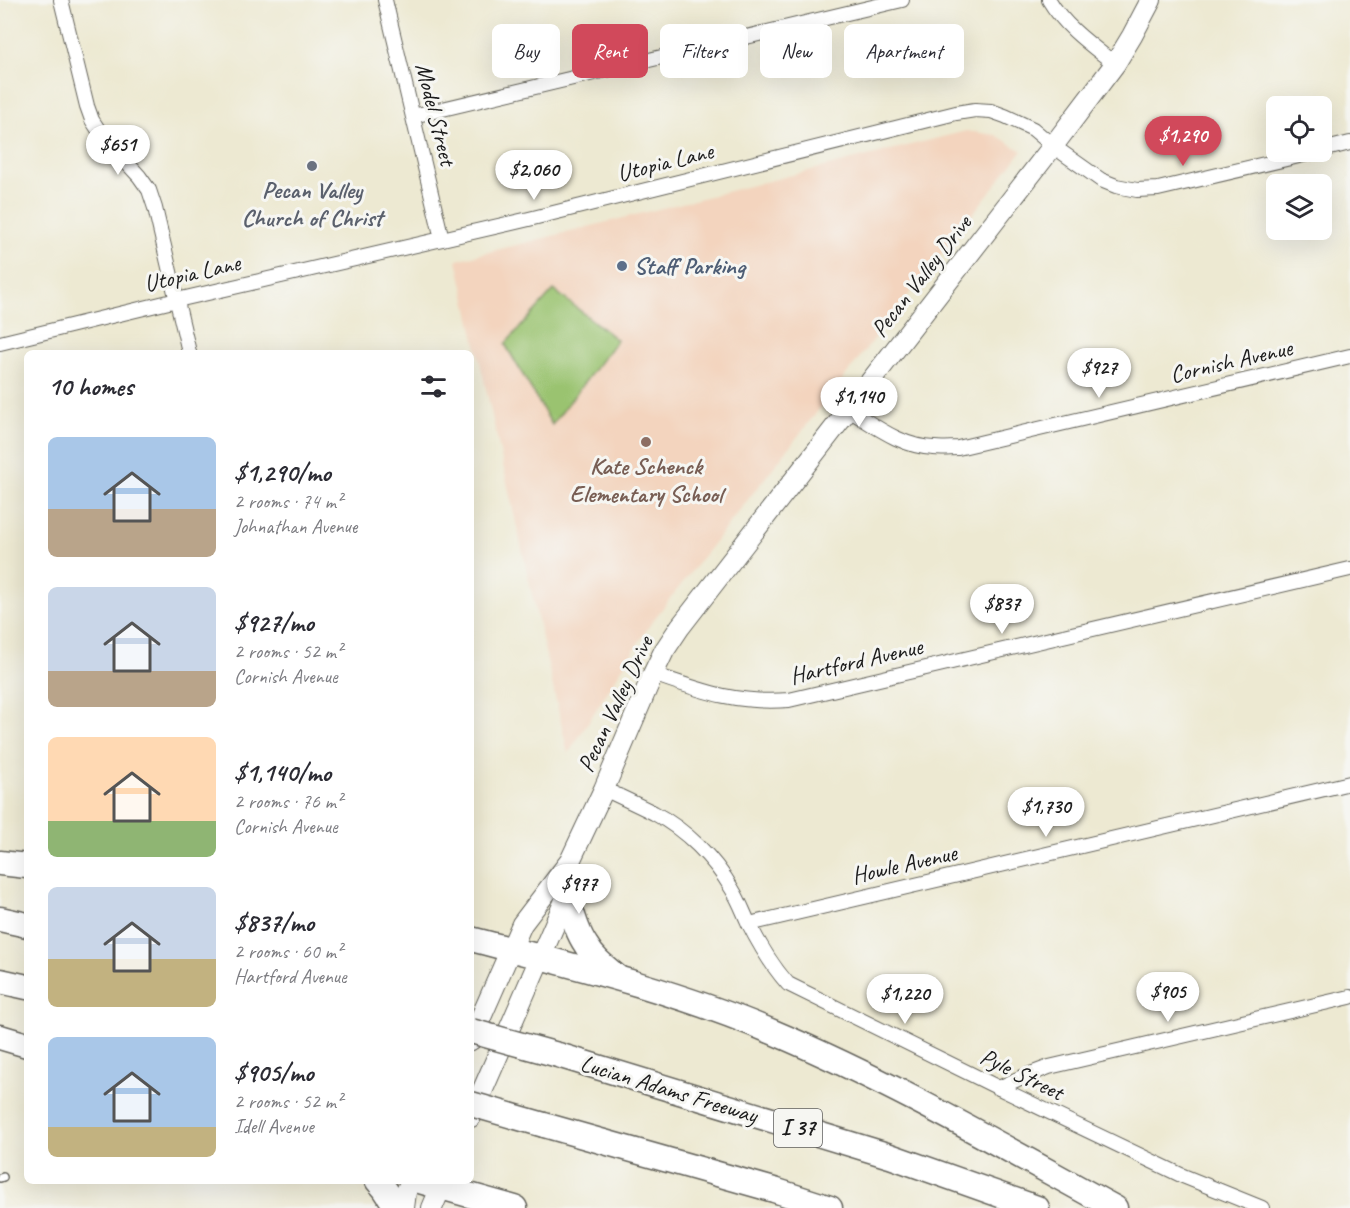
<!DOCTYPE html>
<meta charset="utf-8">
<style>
:root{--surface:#fff;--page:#f2f2f3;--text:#2b2b33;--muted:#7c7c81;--accent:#d1495b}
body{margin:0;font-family:Caveat,sans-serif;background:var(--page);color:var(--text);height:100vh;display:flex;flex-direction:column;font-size:22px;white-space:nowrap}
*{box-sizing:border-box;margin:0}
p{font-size:20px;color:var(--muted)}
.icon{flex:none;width:33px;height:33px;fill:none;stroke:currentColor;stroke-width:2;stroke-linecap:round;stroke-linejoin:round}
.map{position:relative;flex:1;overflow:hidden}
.drawer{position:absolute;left:24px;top:350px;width:450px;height:834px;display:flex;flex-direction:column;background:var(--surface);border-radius:9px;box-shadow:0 6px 24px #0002}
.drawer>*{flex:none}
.guide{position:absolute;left:492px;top:24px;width:570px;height:54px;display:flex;gap:12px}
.controls{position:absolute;left:1266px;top:96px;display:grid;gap:12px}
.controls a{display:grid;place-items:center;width:66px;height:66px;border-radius:9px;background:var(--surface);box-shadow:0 6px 24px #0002;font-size:30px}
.price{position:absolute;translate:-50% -51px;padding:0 14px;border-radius:21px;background:#fff;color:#222;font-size:20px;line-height:39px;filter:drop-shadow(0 2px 3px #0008)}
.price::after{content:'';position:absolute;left:50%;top:36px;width:18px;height:14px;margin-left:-9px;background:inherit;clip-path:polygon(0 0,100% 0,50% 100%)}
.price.current{background:var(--accent);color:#fff}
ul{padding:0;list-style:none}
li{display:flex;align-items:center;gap:18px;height:150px;padding:0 24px}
li span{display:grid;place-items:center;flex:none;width:168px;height:120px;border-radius:9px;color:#555}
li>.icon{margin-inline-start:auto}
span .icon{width:72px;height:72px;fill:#fffc;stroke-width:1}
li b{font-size:26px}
h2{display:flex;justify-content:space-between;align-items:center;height:72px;padding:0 24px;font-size:26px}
.tag{padding:0 21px;border-radius:9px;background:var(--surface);box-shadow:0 6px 24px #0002;font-size:21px;line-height:54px}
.tag.current{background:var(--accent);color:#fff}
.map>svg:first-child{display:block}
.built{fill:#f3d4be}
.green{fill:#9ac36f;stroke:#5b7046;stroke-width:1.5}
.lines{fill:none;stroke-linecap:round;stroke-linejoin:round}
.service-casing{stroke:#65645c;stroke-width:10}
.minor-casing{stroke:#65645c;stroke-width:16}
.secondary-casing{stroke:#65645c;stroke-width:22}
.motorway-casing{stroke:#65645c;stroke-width:27}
.service{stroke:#fff;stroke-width:7}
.minor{stroke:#fff;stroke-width:14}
.secondary{stroke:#fff;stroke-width:20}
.motorway{stroke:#fff;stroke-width:24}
.motorway-bridge-casing{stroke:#65645c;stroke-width:27;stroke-linecap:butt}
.motorway-bridge{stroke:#fff;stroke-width:24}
.worship-dot{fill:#6b7280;stroke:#f6f6f2;stroke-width:2}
.service-dot{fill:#5c6f8a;stroke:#f6f6f2;stroke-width:2}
.education-dot{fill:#8d6e63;stroke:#f6f6f2;stroke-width:2}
.labels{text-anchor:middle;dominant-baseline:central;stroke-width:6;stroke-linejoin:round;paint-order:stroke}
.shield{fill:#f6f6f2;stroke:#5d5d5c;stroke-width:1.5}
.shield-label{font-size:22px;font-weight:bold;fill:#1c1c1c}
.street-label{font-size:24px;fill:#1c1c1c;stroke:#f6f6f2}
.worship-label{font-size:24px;font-weight:bold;fill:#5b616d;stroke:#f6f6f2}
.service-label{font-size:24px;font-weight:bold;fill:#4e5e75;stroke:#f6f6f2;text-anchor:start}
.education-label{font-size:24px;font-weight:bold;fill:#785e54;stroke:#f6f6f2}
</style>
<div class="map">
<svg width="1350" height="1208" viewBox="0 0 1350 1208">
<rect width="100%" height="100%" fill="#f6f6f2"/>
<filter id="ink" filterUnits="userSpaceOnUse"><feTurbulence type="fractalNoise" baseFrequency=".0167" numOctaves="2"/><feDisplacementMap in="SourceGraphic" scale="12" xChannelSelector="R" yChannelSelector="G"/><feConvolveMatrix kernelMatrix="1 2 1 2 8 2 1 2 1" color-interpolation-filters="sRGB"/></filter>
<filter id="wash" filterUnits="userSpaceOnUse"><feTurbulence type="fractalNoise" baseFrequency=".008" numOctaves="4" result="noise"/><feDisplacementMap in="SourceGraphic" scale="24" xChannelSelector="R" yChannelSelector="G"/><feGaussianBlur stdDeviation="1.35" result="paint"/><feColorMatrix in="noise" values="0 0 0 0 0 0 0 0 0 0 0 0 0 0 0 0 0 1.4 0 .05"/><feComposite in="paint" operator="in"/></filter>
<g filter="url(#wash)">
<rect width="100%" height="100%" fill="#ede9d2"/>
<path class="built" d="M966,131L996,135L1022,151L651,623L568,754L457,260Z"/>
<path class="green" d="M554,290L617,340L552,425L505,344Z"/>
</g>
<g filter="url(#ink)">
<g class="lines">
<g class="service-casing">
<path id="service" d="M0,1178L3,1177"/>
</g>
<g class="minor-casing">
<g id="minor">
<path d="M61,0L87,106L92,120L103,137L139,176L149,190L155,208L189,352"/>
<path d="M385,0L442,239"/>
<path d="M1049,0C1065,27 1091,45 1115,64"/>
<path d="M413,116L902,0"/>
<path d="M1322,150L1350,143"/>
<path d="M0,343L177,300L529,219L956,113L975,110L991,111L1005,116L1033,129L1053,146L1101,180L1116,186L1137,190L1158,189L1316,152"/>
<path d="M849,410C875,426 902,447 934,448C942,449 950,448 958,448L1350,356"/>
<path d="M653,674C702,691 735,704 789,700L1350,569"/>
<path d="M604,789C621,797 638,805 654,813C686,830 714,858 732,889C739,900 743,911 748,922C759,944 772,966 788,984L999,1088L1183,1176L1262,1208"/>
<path d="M749,924L1350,783"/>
<path d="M999,1088L1020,1078L1049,1067L1350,997"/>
</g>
</g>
<g class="secondary-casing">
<g id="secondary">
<path d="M471,1040L522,924L570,861L604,789L653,674L664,651L680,627L1053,146L1115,64L1132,36L1151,0"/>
<path d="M471,1117L567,896L568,887"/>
<path d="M404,1208L406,1192L411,1180"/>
<path d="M432,1208L444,1180"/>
</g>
</g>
<g class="motorway-casing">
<g id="motorway">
<path d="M0,863L27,866"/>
<path d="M567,896C572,912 576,931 586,945C593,958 605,967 616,976"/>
<path d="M0,919L27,925"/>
<path d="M471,939C574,966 677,991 775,1033C893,1083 1003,1147 1115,1208"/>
<path d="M0,981L27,987"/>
<path d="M0,1037L27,1045"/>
<path d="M558,1055L890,1156L1037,1208"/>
<path d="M544,1125L774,1190L830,1208"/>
<path d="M377,1180L384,1188L397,1208"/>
<path d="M416,1180L515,1208"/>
</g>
</g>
<use href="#service" class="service"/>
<use href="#minor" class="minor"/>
<use href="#secondary" class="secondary"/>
<use href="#motorway" class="motorway"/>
<g class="motorway-bridge-casing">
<g id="motorway-bridge">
<path d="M471,1031L558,1055"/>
<path d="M471,1104L544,1125"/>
</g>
</g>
<use href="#motorway-bridge" class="motorway-bridge"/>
</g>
</g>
<circle class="worship-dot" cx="312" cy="166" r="6"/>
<circle class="service-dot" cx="622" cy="266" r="6"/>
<circle class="education-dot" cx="646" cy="442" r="6"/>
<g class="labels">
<rect class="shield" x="774" y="1109" width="48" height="38" rx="4.5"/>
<g class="shield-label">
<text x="798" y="1128">I 37</text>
</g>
<g class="street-label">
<text transform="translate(436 114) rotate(76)">Model Street</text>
<text transform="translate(665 162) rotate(-14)">Utopia Lane</text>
<text transform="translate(192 273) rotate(-13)">Utopia Lane</text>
<text transform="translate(921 276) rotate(-52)">Pecan Valley Drive</text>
<text transform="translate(1231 361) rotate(-13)">Cornish Avenue</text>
<text transform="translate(856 661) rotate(-13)">Hartford Avenue</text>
<text transform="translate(615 704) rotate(-65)">Pecan Valley Drive</text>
<text transform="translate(904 864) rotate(-13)">Howle Avenue</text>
<text transform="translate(1022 1074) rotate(26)">Pyle Street</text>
<text transform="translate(669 1089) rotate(17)">Lucian Adams Freeway</text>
</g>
<g class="worship-label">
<text x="312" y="190">Pecan Valley<tspan x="312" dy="28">Church of Christ</tspan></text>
</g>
<g class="service-label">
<text x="634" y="266">Staff Parking</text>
</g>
<g class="education-label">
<text x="646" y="466">Kate Schenck<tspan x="646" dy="28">Elementary School</tspan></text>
</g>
</g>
</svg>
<div class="controls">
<a><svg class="icon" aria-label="locate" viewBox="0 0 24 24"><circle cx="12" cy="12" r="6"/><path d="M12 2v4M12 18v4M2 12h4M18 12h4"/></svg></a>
<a><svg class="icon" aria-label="layers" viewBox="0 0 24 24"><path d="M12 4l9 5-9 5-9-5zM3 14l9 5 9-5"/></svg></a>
</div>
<b class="price current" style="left:1183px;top:167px">$1,290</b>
<b class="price" style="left:118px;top:176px">$651</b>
<b class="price" style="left:534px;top:201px">$2,060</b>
<b class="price" style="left:1099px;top:399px">$927</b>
<b class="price" style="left:859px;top:428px">$1,140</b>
<b class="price" style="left:1002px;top:635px">$837</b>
<b class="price" style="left:1046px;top:838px">$1,730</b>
<b class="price" style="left:579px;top:915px">$977</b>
<b class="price" style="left:1168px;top:1023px">$905</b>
<b class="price" style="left:905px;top:1025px">$1,220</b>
<div class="guide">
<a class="tag">Buy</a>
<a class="tag current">Rent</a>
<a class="tag">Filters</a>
<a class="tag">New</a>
<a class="tag">Apartment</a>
</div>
<section class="drawer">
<h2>10 homes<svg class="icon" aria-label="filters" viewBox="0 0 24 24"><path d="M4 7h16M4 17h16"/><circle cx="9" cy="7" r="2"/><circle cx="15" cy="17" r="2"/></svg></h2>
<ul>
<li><span style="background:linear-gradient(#a9c7e8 60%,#b9a48a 0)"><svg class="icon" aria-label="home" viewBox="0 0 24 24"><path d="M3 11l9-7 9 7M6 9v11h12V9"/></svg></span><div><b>$1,290/mo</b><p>2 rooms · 74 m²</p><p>Johnathan Avenue</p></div></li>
<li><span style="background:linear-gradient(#c9d6e8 70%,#b9a48a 0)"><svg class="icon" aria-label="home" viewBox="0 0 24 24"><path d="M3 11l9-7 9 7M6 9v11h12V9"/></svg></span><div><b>$927/mo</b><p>2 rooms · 52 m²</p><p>Cornish Avenue</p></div></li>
<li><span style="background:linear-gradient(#ffd9b3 70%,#8fb573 0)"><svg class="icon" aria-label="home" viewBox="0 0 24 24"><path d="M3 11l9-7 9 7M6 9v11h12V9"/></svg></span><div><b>$1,140/mo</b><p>2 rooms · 76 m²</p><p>Cornish Avenue</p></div></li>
<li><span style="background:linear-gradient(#c9d6e8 60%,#c2b280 0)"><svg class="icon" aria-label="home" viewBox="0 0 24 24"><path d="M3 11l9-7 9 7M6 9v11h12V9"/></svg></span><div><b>$837/mo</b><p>2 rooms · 60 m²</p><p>Hartford Avenue</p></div></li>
<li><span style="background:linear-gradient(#a9c7e8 75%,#c2b280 0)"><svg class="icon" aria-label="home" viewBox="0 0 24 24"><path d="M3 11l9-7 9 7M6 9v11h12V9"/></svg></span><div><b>$905/mo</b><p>2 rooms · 52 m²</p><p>Idell Avenue</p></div></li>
</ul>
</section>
</div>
